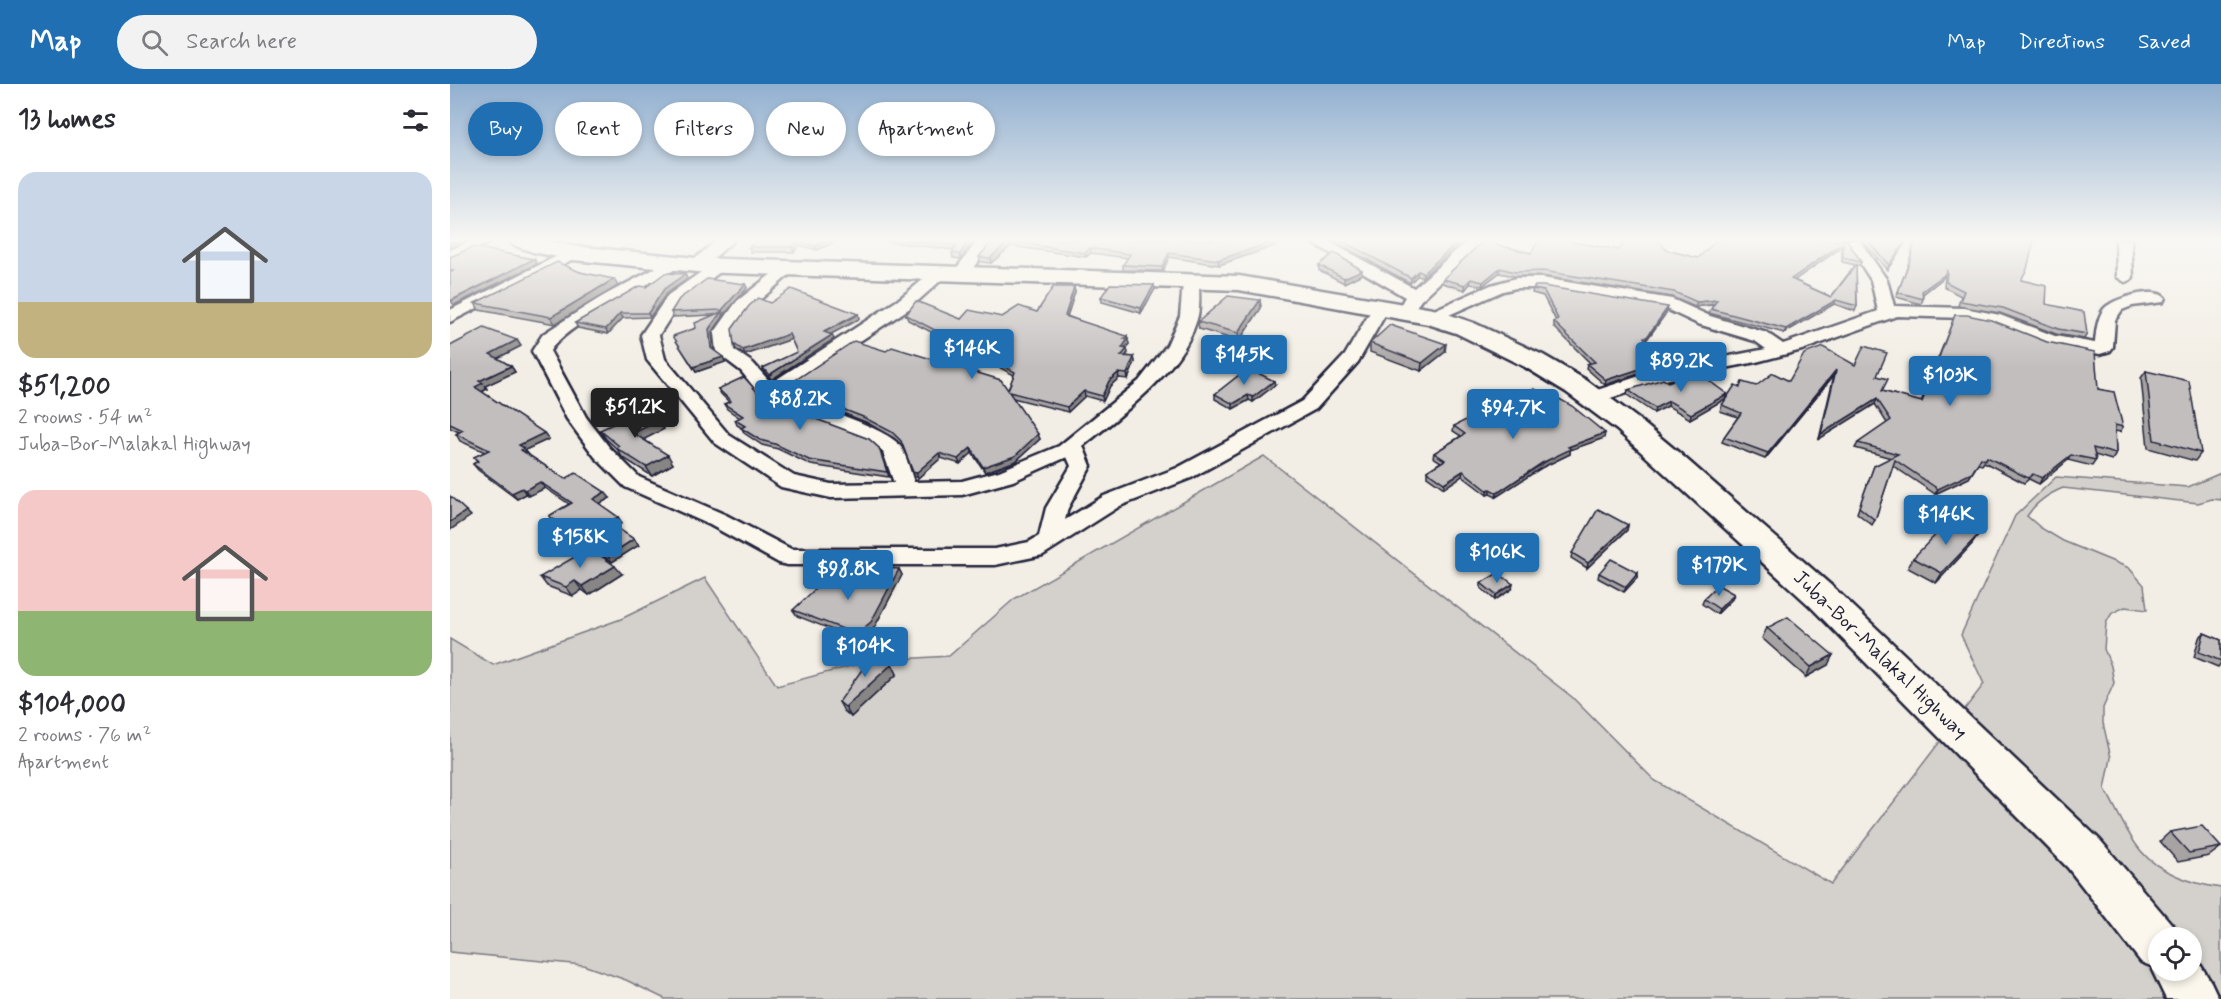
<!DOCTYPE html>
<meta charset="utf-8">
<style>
:root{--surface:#fff;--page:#f2f2f3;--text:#2b2b33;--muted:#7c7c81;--accent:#1f6fb2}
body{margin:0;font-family:Mynerve,sans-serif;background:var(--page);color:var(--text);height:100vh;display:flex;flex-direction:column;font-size:22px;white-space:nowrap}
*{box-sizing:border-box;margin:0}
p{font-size:20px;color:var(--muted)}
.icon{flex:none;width:33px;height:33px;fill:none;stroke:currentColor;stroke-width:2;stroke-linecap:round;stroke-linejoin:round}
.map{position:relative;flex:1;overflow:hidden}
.sheet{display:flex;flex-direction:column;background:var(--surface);width:450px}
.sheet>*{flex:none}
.top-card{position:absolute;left:18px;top:18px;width:570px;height:54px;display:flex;gap:12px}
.tools{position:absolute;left:1698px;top:843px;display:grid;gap:12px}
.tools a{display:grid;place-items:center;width:54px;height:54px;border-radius:50%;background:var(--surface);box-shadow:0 3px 9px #0003;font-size:30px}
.price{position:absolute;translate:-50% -51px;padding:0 14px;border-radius:6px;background:var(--accent);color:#fff;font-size:20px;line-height:39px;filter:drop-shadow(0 2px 3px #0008)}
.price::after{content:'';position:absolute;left:50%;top:36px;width:18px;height:14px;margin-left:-9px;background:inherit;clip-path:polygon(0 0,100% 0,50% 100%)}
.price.active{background:#222;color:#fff}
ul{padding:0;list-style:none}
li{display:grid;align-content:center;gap:12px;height:318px;padding:0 18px}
li span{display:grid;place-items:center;height:186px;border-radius:18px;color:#555}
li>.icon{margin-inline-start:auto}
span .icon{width:108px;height:108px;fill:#fffc;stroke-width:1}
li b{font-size:26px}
h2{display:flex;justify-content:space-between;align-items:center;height:72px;padding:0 18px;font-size:26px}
.chip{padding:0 21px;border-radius:27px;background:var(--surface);box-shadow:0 3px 9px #0003;font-size:21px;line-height:54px}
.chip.active{background:var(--accent);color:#fff}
header{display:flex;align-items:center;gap:36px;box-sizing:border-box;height:84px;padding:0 30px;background:var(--accent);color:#fff}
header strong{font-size:28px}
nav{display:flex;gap:33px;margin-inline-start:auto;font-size:21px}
.search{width:420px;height:54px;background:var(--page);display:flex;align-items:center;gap:15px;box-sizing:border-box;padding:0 21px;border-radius:33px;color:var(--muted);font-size:22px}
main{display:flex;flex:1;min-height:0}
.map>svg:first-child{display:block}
.green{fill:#d4d1cc;stroke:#7b7a84;stroke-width:1.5;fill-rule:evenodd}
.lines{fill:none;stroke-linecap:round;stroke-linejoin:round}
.street-casing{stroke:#22223b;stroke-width:5}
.primary-casing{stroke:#22223b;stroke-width:5}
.street{fill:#fbf7ec;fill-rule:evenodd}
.primary{fill:#fbf7ec;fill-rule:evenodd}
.wall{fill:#a7a3a3;stroke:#22223b;stroke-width:1.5;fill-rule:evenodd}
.shaded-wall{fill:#888585;stroke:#22223b;stroke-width:1.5}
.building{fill:#c2bebe;stroke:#22223b;stroke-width:1.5}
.labels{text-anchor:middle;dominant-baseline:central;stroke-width:4.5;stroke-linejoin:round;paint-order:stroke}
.street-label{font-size:20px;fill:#22223b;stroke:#fbf7ec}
</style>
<header>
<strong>Map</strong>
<div class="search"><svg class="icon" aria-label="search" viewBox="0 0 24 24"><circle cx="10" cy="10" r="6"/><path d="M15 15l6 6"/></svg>Search here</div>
<nav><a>Map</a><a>Directions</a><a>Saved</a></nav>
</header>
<main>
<section class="sheet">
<h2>13 homes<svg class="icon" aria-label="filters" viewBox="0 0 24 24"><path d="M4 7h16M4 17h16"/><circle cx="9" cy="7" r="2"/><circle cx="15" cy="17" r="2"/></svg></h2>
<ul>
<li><span style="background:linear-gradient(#c9d6e8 70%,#c2b280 0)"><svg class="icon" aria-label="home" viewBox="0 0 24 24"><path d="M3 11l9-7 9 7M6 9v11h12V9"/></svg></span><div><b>$51,200</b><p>2 rooms · 54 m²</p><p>Juba-Bor-Malakal Highway</p></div></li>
<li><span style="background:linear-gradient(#f6c9c9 65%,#8fb573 0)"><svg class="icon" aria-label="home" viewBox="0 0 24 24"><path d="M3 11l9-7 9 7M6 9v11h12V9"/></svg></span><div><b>$104,000</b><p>2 rooms · 76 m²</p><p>Apartment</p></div></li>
</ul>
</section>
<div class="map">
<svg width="1771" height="915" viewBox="0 0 1771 915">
<rect width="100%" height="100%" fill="#f2eee5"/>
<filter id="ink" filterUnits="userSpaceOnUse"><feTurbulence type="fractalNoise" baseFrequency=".0167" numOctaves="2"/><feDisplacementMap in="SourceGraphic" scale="12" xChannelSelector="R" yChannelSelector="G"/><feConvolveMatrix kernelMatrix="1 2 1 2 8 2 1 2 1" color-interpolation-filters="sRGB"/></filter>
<g filter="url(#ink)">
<path class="green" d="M814,372L1122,613L1204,696L1381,800L1534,600L1511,551L1565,432L1606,393L1738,403L1771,389V416L1762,415L1748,419L1613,404C1598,410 1586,418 1577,432L1591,444L1613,457L1679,484L1694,501L1697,526L1675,523L1662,529L1656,539L1654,565L1661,582L1664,599L1653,624V639L1661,674L1655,705C1666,724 1677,751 1691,767C1709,789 1744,800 1771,804V915H215L176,896L133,881L0,868V555L43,581L171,535L255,494L327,602L419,577L499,572L564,515ZM1708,854H1742V886H1708Z"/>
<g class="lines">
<g class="street-casing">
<g id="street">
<path d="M23,156H42L39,159L0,177V166Z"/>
<path d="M267,156H284L253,184H241L239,181L241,178Z"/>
<path d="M526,156H540L542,159L516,193H504L502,190L526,159Z"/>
<path d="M858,156H876L964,204L1018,156H1035L971,216L963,227L957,228L949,223L955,213Z"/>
<path d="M1395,156H1409L1437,196L1444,222L1515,224L1550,231L1605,252L1645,259C1646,248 1647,236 1653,226C1662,214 1706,202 1715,214L1713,218L1682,222L1672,226L1665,236L1663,263L1660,267L1650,270L1595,261L1539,239L1515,234L1447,232L1352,266L1306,278L1219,295L1142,320L1135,318L1132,314L1135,310L1208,286L1316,265L1305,257L1248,240L1212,223L1092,204H1066L1053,207L983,238L977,237L974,233L977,229L1041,201L1066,194H1092L1222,215L1260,232L1317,249L1333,260L1428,227L1421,196Z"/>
<path d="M1666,156H1681L1683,193L1681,196L1675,198L1667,193Z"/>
<path d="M123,164L131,169L129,172L0,238V226Z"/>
<path d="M225,174L231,176L233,179L231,182C201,199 115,241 100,267L136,333L159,363L189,393L276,431L341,465H545L579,458L589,452L596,424L621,382L617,373L563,397L512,411L381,414L331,403L265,359L197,276L191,251L218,211L264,179H276L278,182L230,218L209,251L215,275L279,351L344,392L381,400L444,399L433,368L422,358L340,327L312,313L291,287L266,268L264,249L287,217L333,181L339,179L347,184L299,225L282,249L284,266L303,279L321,299L448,216L485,186H497L499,189L460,224L333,308C358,321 438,343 451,363C457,373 460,387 464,398L512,397L549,387L609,362L689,297L717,261L730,232L733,199L741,194L747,196L749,199C749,209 750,221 748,231C736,284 672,330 633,362L641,382L618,424L615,436L654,412L727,384L852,317L895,271L925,220H937L939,224L908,278L866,325L741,394L670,422L593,471L545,481H337L329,479L260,441L175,403L145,373L117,335L82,267L93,250L149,214Z"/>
</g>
</g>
<g class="primary-casing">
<path id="primary" d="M60,156H91L123,162L247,174L789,192L983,225L1024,239L1093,271L1136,296L1187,334L1228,368L1384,504L1650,756L1725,844L1728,854H1708V886H1742L1743,869L1761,898L1769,915H1716L1702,886L1703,883L1691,878L1618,784L1360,522L1167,346L1116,308L1075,283L1006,249L978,240L789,206L247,188L123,176L83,168L63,161Z"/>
</g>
<use href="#street" class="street"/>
<use href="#primary" class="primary"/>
</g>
<g class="wall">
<path d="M307,156H390L367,166L349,161L344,168H301L299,163Z"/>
<path d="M424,156H524L511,175L503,174L502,169L504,166Z"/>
<path d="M541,156H842L769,181L719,173L713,187L673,186V181L678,174L641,169L636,173L561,162L541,179L531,178L529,173L542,157Z"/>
<path d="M882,156H1015L972,193L967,192L960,199Z"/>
<path d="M1397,156L1411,178L1409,182L1406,181L1407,222L1405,227L1384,220L1334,249L1259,229L1263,221L1245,223L1222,213L1092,192H1064L1049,189L1032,202L1020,200L1015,206L992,199L993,195L1048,161L1081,169L1123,158L1169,166H1216L1248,174ZM1392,163V178L1405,181L1381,213L1344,196Z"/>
<path d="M1412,156H1457L1437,186Z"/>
<path d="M1465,156H1511L1571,196L1596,220L1637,250L1634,255L1606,250L1550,229L1508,222L1511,212L1494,203L1495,190L1492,195L1473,210V215L1471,220L1446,213L1458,181Z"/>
<path d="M869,181L912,190L894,199L869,186Z"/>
<path d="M130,188L168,202L105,240L29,226L25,219Z"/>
<path d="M235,190L237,195L216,210L200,233L173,234L158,250L128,244L125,239L196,203Z"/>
<path d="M295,200L297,204L274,231H272L273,233L262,249L263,265L275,278L246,288L226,257L263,231L223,233L221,228Z"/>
<path d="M705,205L691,229L652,218L651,213Z"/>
<path d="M1083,205L1217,228L1195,258L1201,286L1155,301L1136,284L1137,280L1140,279L1104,243V238L1106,237L1093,212L1082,209Z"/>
<path d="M625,208L617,232L677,255L679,260L676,264L678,269L676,272L684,273L685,278L678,295L669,294L660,302L653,317L635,312L618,328L563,314L590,355L566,377L535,388L522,369L510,380L491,374L468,394L465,393L453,362L444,354L416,338L338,308L335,303L558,306L564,291L458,236L456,231L511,235L552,233L587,228Z"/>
<path d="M810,216L811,224L789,257L749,245L748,238Z"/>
<path d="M320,219L408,230L409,235L380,250L384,255L321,296L315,289L313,284L347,268L341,255L295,271L286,265L284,260Z"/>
<path d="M1505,231L1648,305L1673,343L1670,348L1665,347L1666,370L1662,376L1645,371L1646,376L1642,382L1618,376L1589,400L1579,395L1574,399L1534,378L1532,381L1528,380L1519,394L1485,410L1443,382L1425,436L1422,441L1407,429L1424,382L1441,374L1405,364L1408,359L1437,339L1425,320L1369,355L1384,291L1315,375L1272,358L1274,353L1288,333L1270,327L1272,321L1290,303L1306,302L1339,297L1405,281L1427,292L1432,307L1471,318Z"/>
<path d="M920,259L995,268L971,287L920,268Z"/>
<path d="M0,262H71L47,274L61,282L65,288L35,302L37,305L32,308L94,349L99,355L75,366L79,371L115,395L160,414L149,420L168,433L172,439L166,443L189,461L162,478L103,439L99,432L119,420L95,404L79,412L76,410L67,415L28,386L23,380L27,377L24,373L35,368L10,357L6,350L9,348L0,344Z"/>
<path d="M1696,287L1751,369L1745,377L1698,364L1691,294Z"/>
<path d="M1218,298L1277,310L1275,315L1240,335L1218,322L1204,329L1177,311L1178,306Z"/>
<path d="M825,301L803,318L799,316L783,325L765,315V310Z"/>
<path d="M268,305L309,310L337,324L429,364L439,393L361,381L328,365L312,361L294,349L292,344L287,341L285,336L290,334L277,325L274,320L279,318L271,310Z"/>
<path d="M208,337L214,345L194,355L223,380L202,392L172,373L167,365L156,355L150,346Z"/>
<path d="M1004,342L1154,354L1120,366V370L1091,384L1046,413L1040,410L1037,411L1012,392L994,404L977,392V387L991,378L983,373L984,369L1011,352L1003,347Z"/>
<path d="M1178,441L1177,446L1137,484L1121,474L1122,469Z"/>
<path d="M1529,450L1522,460L1486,499L1458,484L1463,474Z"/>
<path d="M449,485L452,491L424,544L410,557L347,532L343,526L403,498H423Z"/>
<path d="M1149,489H1188L1187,494L1174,508L1148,494Z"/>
<path d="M172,490L139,511L132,506L123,512L97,502L90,493Z"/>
<path d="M1031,499L1062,505L1045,516L1031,504Z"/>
<path d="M1284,510L1282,515L1267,530L1252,520L1254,515Z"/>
<path d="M1317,544L1378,581L1356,593L1312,554Z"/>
<path d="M1754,549L1771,556V579L1768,583L1744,573L1749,554Z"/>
<path d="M442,580L447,590L401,633L394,627L389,618Z"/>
<path d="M1720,748L1771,763L1759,772L1728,778L1710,757Z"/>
</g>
<g class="shaded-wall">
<path d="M6,156H11L13,158L0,165V159Z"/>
<path d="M378,156H390L367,166L365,162Z"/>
<path d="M519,156H524L511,175L510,170Z"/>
<path d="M828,156H842L769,181L768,176Z"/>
<path d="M1010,156H1015L972,193L973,189Z"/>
<path d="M1456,156H1457L1437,186L1439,181Z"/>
<path d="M347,157L349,161L344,168L342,163Z"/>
<path d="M559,157L561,162L541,179L540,174Z"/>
<path d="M1393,159L1392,163L1339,200L1341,195Z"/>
<path d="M640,164L641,169L636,173L635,169Z"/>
<path d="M719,169V173L713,187L712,183Z"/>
<path d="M84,175L87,180L4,221L1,217Z"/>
<path d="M1050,184L1049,189L1032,202L1033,198Z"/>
<path d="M912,186V190L894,199V194Z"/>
<path d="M968,187L967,192L960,199L961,194Z"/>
<path d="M235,190L237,195L216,210L200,233L198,229L214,205Z"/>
<path d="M1494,191L1492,195L1470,212L1472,207Z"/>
<path d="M164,195L168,202L105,240L101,233Z"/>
<path d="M1021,195L1020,200L1015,206V201Z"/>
<path d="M295,200L297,204L274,231L272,226Z"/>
<path d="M704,201L705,205L691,229V224Z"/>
<path d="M624,203L625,208L616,236L615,232Z"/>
<path d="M810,216L811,224L789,257L788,249Z"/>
<path d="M1267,216L1265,220L1245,223L1247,218Z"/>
<path d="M1386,216L1384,220L1334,249L1336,245Z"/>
<path d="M1218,223L1217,228L1195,258L1197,253Z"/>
<path d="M271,228L273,233L262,249L264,268L261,264L259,245Z"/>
<path d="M170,229L173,234L158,250L156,245Z"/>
<path d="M408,230L409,235L376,253L374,248Z"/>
<path d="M339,250L342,255L295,271L293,266Z"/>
<path d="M382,251L384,255L321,296L319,291Z"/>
<path d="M677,252L679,260L672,268V264L674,255Z"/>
<path d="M67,256L71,262L44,276L40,270Z"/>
<path d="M996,260L995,268L971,287L972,279Z"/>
<path d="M677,265L678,269L672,277L671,272Z"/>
<path d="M273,273L275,278L246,288L243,283Z"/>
<path d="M684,273L685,278L678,295L677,290Z"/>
<path d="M1202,281L1201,286L1155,301L1156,296Z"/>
<path d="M61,282L65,288L35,302L37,305L29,309L25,303L29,297Z"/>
<path d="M1386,286L1384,291L1315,375L1318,369Z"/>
<path d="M668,289L669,294L660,302L653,317L652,312L659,297Z"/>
<path d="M824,297L825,301L803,318V313Z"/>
<path d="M634,307L635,312L618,328L617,323Z"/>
<path d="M1277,310L1275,315L1240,335L1241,330Z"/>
<path d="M798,311L799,316L783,325V320Z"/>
<path d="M1427,315L1425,320L1369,355L1371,350Z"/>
<path d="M1219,317L1218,322L1204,329L1205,324Z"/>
<path d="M208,337L214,345L189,358L183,349Z"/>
<path d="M94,349L99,355L75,366L79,371L76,372L69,361Z"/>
<path d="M1155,349L1154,354L1120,366V370L1091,384L1046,413L1047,409L1118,363Z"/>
<path d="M588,350L590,355L566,377L535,388L533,383Z"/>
<path d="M521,364L522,369L510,380L508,375Z"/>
<path d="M489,369L491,374L468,394L466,389Z"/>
<path d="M218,371L223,380L202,392L196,383Z"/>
<path d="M1621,371L1618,376L1589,400L1592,394Z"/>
<path d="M1531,374L1519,394L1485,410L1488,405Z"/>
<path d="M1013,387L1012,392L994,404V399Z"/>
<path d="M90,398L95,404L79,412L75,406Z"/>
<path d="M72,404L76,410L67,415L62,409Z"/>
<path d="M1040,405V410L1037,411V406Z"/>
<path d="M155,408L160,414L147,421L143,415Z"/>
<path d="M16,427L21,432L0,446V438Z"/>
<path d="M168,433L172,439L163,445L158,438Z"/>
<path d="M1178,441L1177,446L1137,484L1138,479Z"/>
<path d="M1529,450L1522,460L1486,499L1492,489Z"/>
<path d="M184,455L189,461L162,478L158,472Z"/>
<path d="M165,482L172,490L139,511L132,502Z"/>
<path d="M449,485L452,491L424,544L410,557L406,550Z"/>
<path d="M1188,489L1187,494L1174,508L1176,503Z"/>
<path d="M125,497L132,506L123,512L116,503Z"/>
<path d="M1063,500L1062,505L1045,516L1046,511Z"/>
<path d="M1284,510L1282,515L1267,530L1269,525Z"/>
<path d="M1383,571L1378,581L1356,593L1361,583Z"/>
<path d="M442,580L447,590L401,633L395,623Z"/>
</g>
<g class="building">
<path d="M307,156H378L365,162L347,157L342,163H299Z"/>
<path d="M457,156H519L510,170L502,169L507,162Z"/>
<path d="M543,156H542H828L768,176L719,169L712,183L673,181L680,170L640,164L635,169L559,157L540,174L529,173Z"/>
<path d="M890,156H1010L973,189L968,187L961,194Z"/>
<path d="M1034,156H1041L1048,161L1081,169L1089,156H1123L1122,158L1169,166L1175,156H1209L1216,166L1248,174L1267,156H1397L1411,178L1393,174V159L1341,195L1381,213L1406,181L1407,222L1386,216L1336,245L1261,225L1267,216L1247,218L1224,208L1093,187L1065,188L1050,184L1033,198L1021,195L1015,201L993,195Z"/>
<path d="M1417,156H1456L1439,181Z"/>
<path d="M1465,156H1511L1528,159L1530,156H1584L1577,185L1571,196L1597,202L1596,220L1634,228L1637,250L1608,245L1553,224L1510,217L1514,207L1496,198L1497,186L1494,191L1472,207L1473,215L1448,208L1460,176Z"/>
<path d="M23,163L84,175L0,217V189L3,187H0V173Z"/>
<path d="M884,169L912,186L894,194L869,181Z"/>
<path d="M107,178L130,188L164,195L101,233L25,219Z"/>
<path d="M215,189L235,190L214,205L198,229H170L156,245L125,239L189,202L196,203Z"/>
<path d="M257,195L295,200L272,226L221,228L229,215Z"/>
<path d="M660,200L704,201L691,224L651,213Z"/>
<path d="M1085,202H1093L1218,223L1197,253H1194L1202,281L1156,296L1137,280L1145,278L1104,238L1108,235L1094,207L1083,205Z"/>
<path d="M603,203H624L615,232L677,252L674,255H678L672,264L677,265L671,272L684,273L677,290L668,289L659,297L652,312L634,307L617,323L559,308L588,350L565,372L533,383L521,364L508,375L489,369L466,389L463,388L451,357L442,348L413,333L335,303L404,257L436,267L442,263L551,296L558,306L565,288L456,231L466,217L511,235L519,226L552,233L569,222L587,228Z"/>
<path d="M341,205L408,230L374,248L382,251L319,291L313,284L347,268L339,250L293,266L284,260L282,245L299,222L308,214L320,219Z"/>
<path d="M778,212L810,216L788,249L748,238Z"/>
<path d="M271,228L259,245L261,264L273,273L243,283L223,252L246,244L245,239Z"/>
<path d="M1505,231H1517L1541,236L1597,258L1645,268L1648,305L1664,308L1673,343L1665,341L1666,370L1643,364L1646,376L1621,371L1592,394L1583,390L1578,394L1537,373L1535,376L1531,374L1522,389L1488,405L1445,376L1425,436L1409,423L1424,382L1448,370L1408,359L1441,336L1427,315L1371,350L1386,286L1318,369L1274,353L1291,329L1272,321L1285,301L1290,303L1292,298L1306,302L1323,289L1339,297L1354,270L1373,263L1405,281L1414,262L1437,269L1427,292L1438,295L1432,307L1472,318Z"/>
<path d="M940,241L996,260L972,279L920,259Z"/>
<path d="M34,244L67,256L40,270L61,282L29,297L33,299L25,303L94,349L69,361L74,364L71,366L115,395L126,389L155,408L143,415L168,433L158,438L184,455L158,472L99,432L122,419L90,398L75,406L72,404L62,409L23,380L28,377L24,373L39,366L6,350L13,346L0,340V262Z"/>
<path d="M798,284L824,297L803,313L798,311L783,320L765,310Z"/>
<path d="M1696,287L1739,297L1751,369L1704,356Z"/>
<path d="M1247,288L1277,310L1241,330L1219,317L1205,324L1178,306L1213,295L1218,298Z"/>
<path d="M294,293L309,310L337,324L419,355L429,364L437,388L359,376L325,360L310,356L291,344L295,342L285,336L293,332L274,320L281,317L268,305Z"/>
<path d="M1085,305L1094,312L1099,309L1122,322L1155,349L1118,363L1121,365L1092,379L1047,409L1040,405L1037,406L1013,387L994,399L977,387L995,376L984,369L1015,350L1004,342L1018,335L1044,325Z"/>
<path d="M193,326L208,337L183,349L218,371L196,383L166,364L169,362L150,346Z"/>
<path d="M0,412L16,427L0,438Z"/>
<path d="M1148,425L1178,441L1138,479L1122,469Z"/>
<path d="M1500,436L1529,450L1492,489L1463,474Z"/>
<path d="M140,464L165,482L132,502L125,497L116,503L90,493Z"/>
<path d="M1161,475L1188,489L1176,503L1149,489Z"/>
<path d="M431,484L449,485L421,538L406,550L343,526L380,491L403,498L405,495L423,498Z"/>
<path d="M1048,489L1063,500L1046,511L1031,499Z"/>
<path d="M1268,501L1284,510L1269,525L1254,515Z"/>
<path d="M1338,533L1383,571L1361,583L1317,544Z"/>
<path d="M1754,549L1771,556V577L1749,568Z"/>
<path d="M423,570L442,580L395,623L389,618Z"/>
<path d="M1752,742L1771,763L1739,769L1720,748Z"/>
</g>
</g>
<linearGradient id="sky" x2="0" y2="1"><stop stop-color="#91b0d0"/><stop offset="0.55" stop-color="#f9f7f3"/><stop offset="1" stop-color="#f9f7f3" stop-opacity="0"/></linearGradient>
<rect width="1771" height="284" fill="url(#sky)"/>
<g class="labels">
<g class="street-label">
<text transform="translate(1430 571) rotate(44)">Juba-Bor-Malakal Highway</text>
</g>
</g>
</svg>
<div class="tools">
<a><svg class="icon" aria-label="locate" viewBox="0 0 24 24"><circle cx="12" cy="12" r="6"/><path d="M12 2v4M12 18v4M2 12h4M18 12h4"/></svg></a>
</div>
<b class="price" style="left:522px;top:296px">$146K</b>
<b class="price" style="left:794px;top:302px">$145K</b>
<b class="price" style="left:1231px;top:309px">$89.2K</b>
<b class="price" style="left:1500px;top:323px">$103K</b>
<b class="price" style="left:350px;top:347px">$88.2K</b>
<b class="price active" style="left:185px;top:355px">$51.2K</b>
<b class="price" style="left:1063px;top:356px">$94.7K</b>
<b class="price" style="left:1496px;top:462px">$146K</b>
<b class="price" style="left:130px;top:485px">$158K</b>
<b class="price" style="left:1047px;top:500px">$106K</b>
<b class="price" style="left:1269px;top:513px">$179K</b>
<b class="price" style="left:398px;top:517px">$98.8K</b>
<b class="price" style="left:415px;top:594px">$104K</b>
<div class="top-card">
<a class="chip active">Buy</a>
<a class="chip">Rent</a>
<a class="chip">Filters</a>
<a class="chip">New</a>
<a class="chip">Apartment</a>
</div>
</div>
</main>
